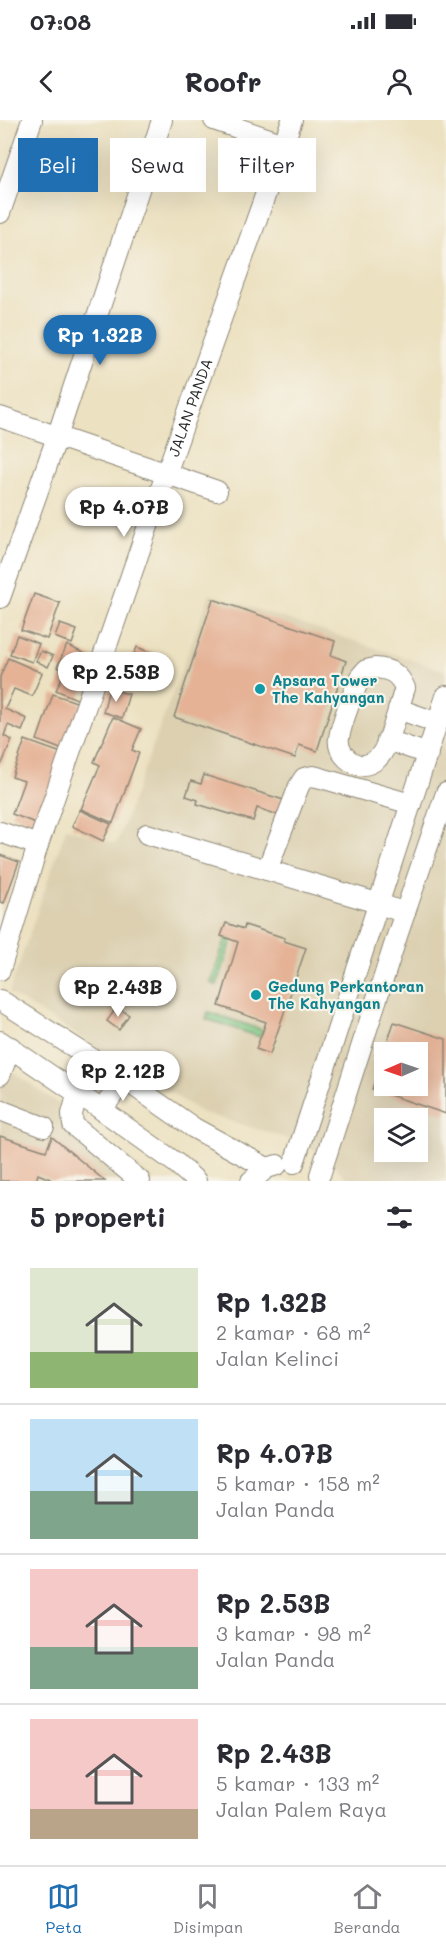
<!DOCTYPE html>
<html lang="id">
<meta charset="utf-8">
<style>
:root{--surface:#fff;--page:#f7f7f7;--text:#2b2b33;--muted:#7c7c81;--line:#e1e1e2;--accent:#1f6fb2}
body{margin:0;font-family:Mali,sans-serif;background:var(--page);color:var(--text);height:100vh;display:flex;flex-direction:column;font-size:22px;white-space:nowrap}
*{box-sizing:border-box;margin:0}
p{font-size:20px;color:var(--muted)}
.icon{flex:none;width:33px;height:33px;fill:none;stroke:currentColor;stroke-width:2;stroke-linecap:round;stroke-linejoin:round}
.map{position:relative;height:1061px;overflow:hidden}
.side{display:flex;flex-direction:column;background:var(--surface);flex:1}
.side>*{flex:none}
.hud{position:absolute;left:18px;top:18px;width:411px;height:54px;display:flex;gap:12px}
.needle{width:39px;rotate:268deg}
.tools{position:absolute;left:374px;top:922px;display:grid;gap:12px}
.tools a{display:grid;place-items:center;width:54px;height:54px;border-radius:0px;background:var(--surface);box-shadow:0 6px 24px #0002;font-size:30px}
.price{position:absolute;translate:-50% -51px;padding:0 14px;border-radius:21px;background:#fff;color:#222;font-size:20px;line-height:39px;filter:drop-shadow(0 2px 3px #0008)}
.price::after{content:'';position:absolute;left:50%;top:36px;width:18px;height:14px;margin-left:-9px;background:inherit;clip-path:polygon(0 0,100% 0,50% 100%)}
.price.on{background:var(--accent);color:#fff}
ul{padding:0;list-style:none}
li{display:flex;align-items:center;gap:18px;height:150px;padding:0 30px}
li+li{border-top:2px solid var(--line)}
li span{display:grid;place-items:center;flex:none;width:168px;height:120px;border-radius:0px;color:#555}
li>.icon{margin-inline-start:auto}
span .icon{width:72px;height:72px;fill:#fffc;stroke-width:1}
li b{font-size:26px}
h2{display:flex;justify-content:space-between;align-items:center;height:72px;padding:0 30px;font-size:26px}
.pill{padding:0 21px;border-radius:0px;background:var(--surface);box-shadow:0 6px 24px #0002;font-size:21px;line-height:54px}
.pill.on{background:var(--accent);color:#fff}
.status{display:flex;justify-content:space-between;align-items:center;height:42px;padding:0 30px;background:var(--surface);direction:ltr}
.status svg{height:16px;fill:currentColor}
header{display:flex;justify-content:space-between;align-items:center;height:78px;padding:0 30px;background:var(--surface);font-size:27px;font-weight:700}
.tabs{display:flex;justify-content:space-around;align-items:center;height:84px;border-top:2px solid var(--line);background:var(--surface);font-size:16px;color:var(--muted)}
.tabs a{display:grid;justify-items:center;gap:3px}
.tabs .on{color:var(--accent)}
.map>svg:first-child{display:block}
.built{fill:#dcd0b1;fill-rule:evenodd}
.green{fill:#7fc784;stroke:#557958;stroke-width:1.5}
.building{fill:#e5b296}
.lines{fill:none;stroke-linecap:round;stroke-linejoin:round}
.minor-casing{stroke:#8c8676;stroke-width:22}
.minor{stroke:#fff;stroke-width:20}
.culture-dot{fill:#0f9aa8;stroke:#f7f3e8;stroke-width:2}
.labels{text-anchor:middle;dominant-baseline:central;stroke-width:4.5;stroke-linejoin:round;paint-order:stroke}
.street-label{font-size:15px;fill:#2b2b2b;stroke:#f7f3e8}
.culture-label{font-size:15px;font-weight:bold;fill:#0d838f;stroke:#f7f3e8;text-anchor:start}
</style>
<div class="status"><b>07:08</b><svg viewBox="0 0 49 12"><path d="M0 12V9h3v3zM5 12V6h3v6zM10 12V3h3v9zM15 12V0h3v12zM26 1h20v11H26zM47 4h2v5h-2z"/></svg></div>
<header><svg class="icon" aria-label="back" viewBox="0 0 24 24"><path d="M15 5l-7 7 7 7"/></svg>Roofr<svg class="icon" aria-label="person" viewBox="0 0 24 24"><circle cx="12" cy="8" r="4"/><path d="M4 21q1-7 8-7t8 7"/></svg></header>
<div class="map">
<svg width="446" height="1061" viewBox="0 0 446 1061">
<rect width="100%" height="100%" fill="#f7f3e8"/>
<filter id="ink" filterUnits="userSpaceOnUse"><feTurbulence type="fractalNoise" baseFrequency=".0167" numOctaves="2"/><feDisplacementMap in="SourceGraphic" scale="12" xChannelSelector="R" yChannelSelector="G"/><feConvolveMatrix kernelMatrix="1 2 1 2 8 2 1 2 1" color-interpolation-filters="sRGB"/></filter>
<filter id="wash" filterUnits="userSpaceOnUse"><feTurbulence type="fractalNoise" baseFrequency=".008" numOctaves="4" result="noise"/><feDisplacementMap in="SourceGraphic" scale="24" xChannelSelector="R" yChannelSelector="G"/><feGaussianBlur stdDeviation="1.35" result="paint"/><feColorMatrix in="noise" values="0 0 0 0 0 0 0 0 0 0 0 0 0 0 0 0 0 1.4 0 .05"/><feComposite in="paint" operator="in"/></filter>
<g filter="url(#wash)">
<rect width="100%" height="100%" fill="#ece1c1"/>
<g class="built">
<path d="M210,474L446,551V1061H349L324,1034L271,1013L203,993L9,873L66,708L116,724ZM384,933H417V966H384ZM384,999H417V1032H384Z"/>
<path d="M0,943L62,986L155,1061H0Z"/>
</g>
<g class="green">
<path d="M226,818L232,820L217,865L211,863Z"/>
<path d="M208,892L263,910L260,917L206,899Z"/>
</g>
<g id="blocks">
<g class="building">
<path d="M34,474L60,483L47,519L21,510Z"/>
<path d="M213,479L335,521L331,535L346,541L317,631L299,625L295,638L174,597Z"/>
<path d="M60,504L77,510L72,524L55,517Z"/>
<path d="M17,515L39,524L32,542L10,534Z"/>
<path d="M67,525L97,540L79,580L56,570L65,551L57,547Z"/>
<path d="M137,527L159,536L151,558L128,549Z"/>
<path d="M41,531L53,536L48,547L36,541Z"/>
<path d="M8,538L42,553L32,576L14,569L5,589L27,599L22,611L8,605L4,616L12,620L0,648V557Z"/>
<path d="M109,569L129,574L122,598L103,592Z"/>
<path d="M53,574L82,584L66,631L37,620Z"/>
<path d="M113,597L141,609L132,630L139,633L113,703L81,689L100,645L94,642Z"/>
<path d="M25,620L64,634L38,704L12,694L24,661L12,657Z"/>
<path d="M204,655L287,681L282,696L257,688L253,701L197,684L198,680L186,676L191,661L201,664Z"/>
<path d="M80,690L111,704L103,721L72,706Z"/>
<path d="M0,735L19,742L4,783L0,782Z"/>
<path d="M226,803L244,809L245,805L285,818L284,821L306,828L270,934L256,929L266,902L219,886L238,822L221,816Z"/>
<path d="M117,887L129,895L119,910L107,901Z"/>
<path d="M394,902L446,919V994L372,969L384,934V966H417V933H384Z"/>
<path d="M0,1016L46,1031L52,1017L105,1061H49L50,1059L38,1054L36,1061H0Z"/>
</g>
</g>
</g>
<g filter="url(#ink)">
<use href="#blocks" fill-opacity="0" stroke="#8c8676" stroke-width="1.5"/>
<g class="lines">
<g class="minor-casing">
<g id="minor">
<path d="M214,0L284,24"/>
<path d="M0,93L32,0"/>
<path d="M0,297L217,371"/>
<path d="M0,478L57,317L162,0"/>
<path d="M375,548C391,549 399,554 405,568C399,585 391,620 382,633C377,641 368,646 359,645C347,642 337,630 339,618C342,599 353,575 360,557L366,550Z"/>
<path d="M398,589L438,603"/>
<path d="M387,620L428,634"/>
<path d="M0,712L38,725"/>
<path d="M147,714L377,783L405,793"/>
<path d="M267,750L299,666L304,658L313,656L321,658L411,684"/>
<path id="s1" d="M0,850L38,725L166,354L292,0"/>
<path d="M0,880L124,959L194,1008L267,1048"/>
<path d="M0,921L102,990L176,1043L196,1061"/>
<path d="M0,955L11,927"/>
<path d="M78,972L72,994L73,1005L140,1061"/>
<path d="M0,990L44,1007"/>
<path d="M102,990L124,959"/>
<path d="M294,1043L446,576"/>
<path d="M320,1055L398,813L446,673"/>
<path d="M251,1061L267,1048L277,1045"/>
</g>
</g>
<use href="#minor" class="minor"/>
</g>
</g>
<g class="culture-dot">
<circle cx="260" cy="569" r="6"/>
<circle cx="256" cy="875" r="6"/>
</g>
<g class="labels">
<g class="street-label">
<text stroke="none"><textPath href="#s1" startOffset="594">JALAN PANDA</textPath></text>
</g>
<g class="culture-label">
<text x="272" y="560">Apsara Tower<tspan x="272" dy="17">The Kahyangan</tspan></text>
<text x="268" y="866">Gedung Perkantoran<tspan x="268" dy="17">The Kahyangan</tspan></text>
</g>
</g>
</svg>
<div class="tools">
<a><svg class="needle" viewBox="-14 -14 28 28"><path d="M0-13l5 13h-10z" fill="#e53935"/><path d="M0 13l5-13h-10z" fill="#7c7c81"/></svg></a>
<a><svg class="icon" aria-label="layers" viewBox="0 0 24 24"><path d="M12 4l9 5-9 5-9-5zM3 14l9 5 9-5"/></svg></a>
</div>
<b class="price on" style="left:100px;top:246px">Rp 1.32B</b>
<b class="price" style="left:124px;top:418px">Rp 4.07B</b>
<b class="price" style="left:116px;top:583px">Rp 2.53B</b>
<b class="price" style="left:118px;top:898px">Rp 2.43B</b>
<b class="price" style="left:123px;top:982px">Rp 2.12B</b>
<div class="hud">
<a class="pill on">Beli</a>
<a class="pill">Sewa</a>
<a class="pill">Filter</a>
</div>
</div>
<section class="side">
<h2>5 properti<svg class="icon" aria-label="filters" viewBox="0 0 24 24"><path d="M4 7h16M4 17h16"/><circle cx="9" cy="7" r="2"/><circle cx="15" cy="17" r="2"/></svg></h2>
<ul>
<li><span style="background:linear-gradient(#dfe7d0 70%,#8fb573 0)"><svg class="icon" aria-label="home" viewBox="0 0 24 24"><path d="M3 11l9-7 9 7M6 9v11h12V9"/></svg></span><div><b>Rp 1.32B</b><p>2 kamar · 68 m²</p><p>Jalan Kelinci</p></div></li>
<li><span style="background:linear-gradient(#bfe0f5 60%,#7fa58c 0)"><svg class="icon" aria-label="home" viewBox="0 0 24 24"><path d="M3 11l9-7 9 7M6 9v11h12V9"/></svg></span><div><b>Rp 4.07B</b><p>5 kamar · 158 m²</p><p>Jalan Panda</p></div></li>
<li><span style="background:linear-gradient(#f6c9c9 65%,#7fa58c 0)"><svg class="icon" aria-label="home" viewBox="0 0 24 24"><path d="M3 11l9-7 9 7M6 9v11h12V9"/></svg></span><div><b>Rp 2.53B</b><p>3 kamar · 98 m²</p><p>Jalan Panda</p></div></li>
<li><span style="background:linear-gradient(#f6c9c9 75%,#b9a48a 0)"><svg class="icon" aria-label="home" viewBox="0 0 24 24"><path d="M3 11l9-7 9 7M6 9v11h12V9"/></svg></span><div><b>Rp 2.43B</b><p>5 kamar · 133 m²</p><p>Jalan Palem Raya</p></div></li>
</ul>
</section>
<nav class="tabs">
<a class="on"><svg class="icon" aria-label="map" viewBox="0 0 24 24"><path d="M3 6l6-2 6 2 6-2v14l-6 2-6-2-6 2zM9 4v14M15 6v14"/></svg>Peta</a>
<a><svg class="icon" aria-label="saved" viewBox="0 0 24 24"><path d="M7 4h10v16l-5-4-5 4z"/></svg>Disimpan</a>
<a><svg class="icon" aria-label="home" viewBox="0 0 24 24"><path d="M3 11l9-7 9 7M6 9v11h12V9"/></svg>Beranda</a>
</nav>
